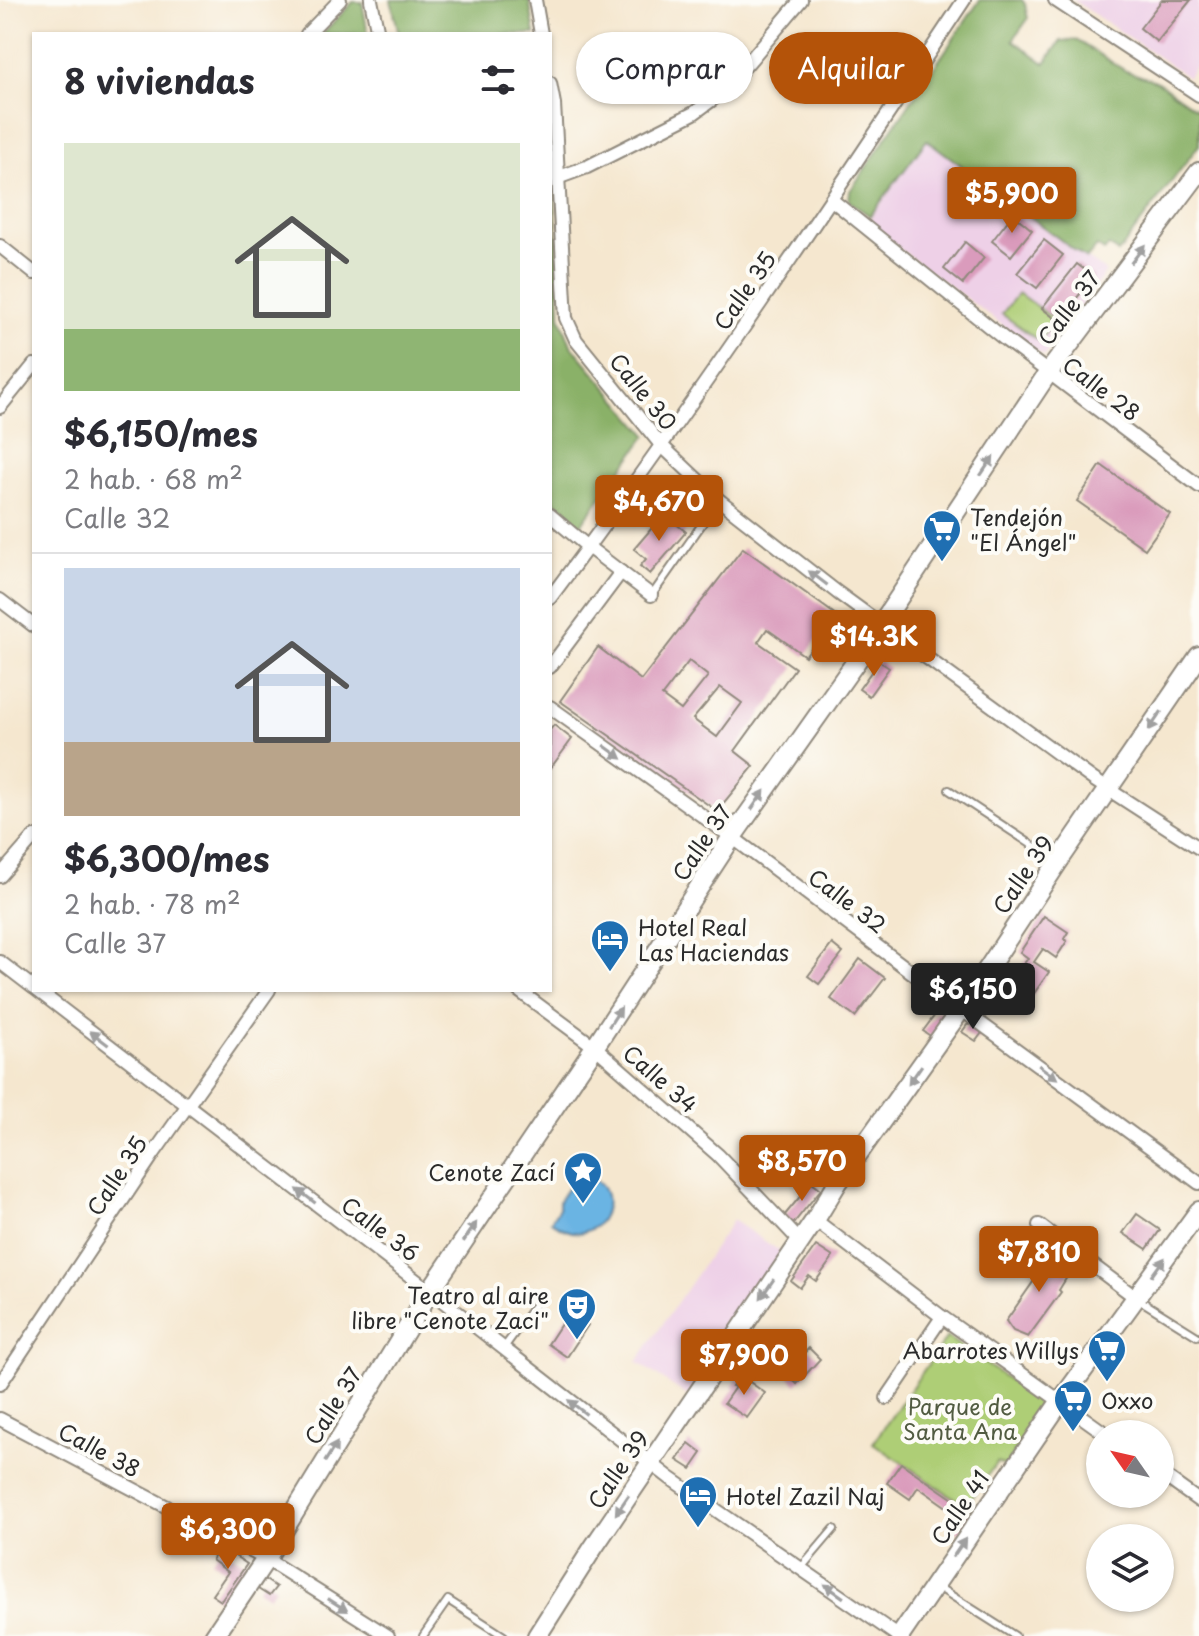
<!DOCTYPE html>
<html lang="es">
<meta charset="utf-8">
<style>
:root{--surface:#fff;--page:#f7f7f7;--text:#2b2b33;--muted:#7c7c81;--line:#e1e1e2;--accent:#b45309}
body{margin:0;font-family:"Playpen Sans",sans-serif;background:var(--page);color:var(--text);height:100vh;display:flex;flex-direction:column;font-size:30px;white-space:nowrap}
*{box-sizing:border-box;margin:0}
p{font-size:26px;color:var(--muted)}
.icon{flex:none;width:44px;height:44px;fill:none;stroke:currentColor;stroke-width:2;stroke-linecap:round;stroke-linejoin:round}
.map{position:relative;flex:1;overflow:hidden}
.sheet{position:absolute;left:32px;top:32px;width:520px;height:960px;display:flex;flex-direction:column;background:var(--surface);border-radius:0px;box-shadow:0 2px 6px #0004}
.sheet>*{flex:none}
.top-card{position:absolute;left:576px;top:32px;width:502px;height:72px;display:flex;gap:16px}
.needle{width:52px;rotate:304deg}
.tools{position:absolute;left:1086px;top:1420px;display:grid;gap:16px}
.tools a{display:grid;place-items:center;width:88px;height:88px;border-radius:50%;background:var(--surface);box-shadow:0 2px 6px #0004;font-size:40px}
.price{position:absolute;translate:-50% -68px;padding:0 18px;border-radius:8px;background:var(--accent);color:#fff;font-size:26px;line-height:52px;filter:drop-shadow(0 2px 4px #0008)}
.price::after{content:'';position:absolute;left:50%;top:48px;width:24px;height:18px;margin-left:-12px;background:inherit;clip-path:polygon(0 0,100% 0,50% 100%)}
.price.selected{background:#222;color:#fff}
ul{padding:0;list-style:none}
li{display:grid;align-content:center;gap:16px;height:424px;padding:0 32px}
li+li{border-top:2px solid var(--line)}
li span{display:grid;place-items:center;height:248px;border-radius:0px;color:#555}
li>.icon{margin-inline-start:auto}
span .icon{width:144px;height:144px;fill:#fffc;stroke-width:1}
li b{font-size:34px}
h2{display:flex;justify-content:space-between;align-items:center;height:96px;padding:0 32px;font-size:34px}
.pill{padding:0 28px;border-radius:36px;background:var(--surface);box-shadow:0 2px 6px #0004;font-size:28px;line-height:72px}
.pill.selected{background:var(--accent);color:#fff}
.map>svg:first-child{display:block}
.built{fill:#eed0e7}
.green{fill:#aece76;stroke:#6c7c50;stroke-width:2}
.forest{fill:#8ab167;stroke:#5a6e49;stroke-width:2}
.water{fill:#6bb4e3;stroke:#4b7087;stroke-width:2}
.building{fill:#da9bbc;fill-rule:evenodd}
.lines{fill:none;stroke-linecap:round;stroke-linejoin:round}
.lane-casing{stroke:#90897d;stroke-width:10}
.street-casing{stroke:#90897d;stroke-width:16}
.secondary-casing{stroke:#90897d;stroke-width:22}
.lane{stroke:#fff;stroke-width:6}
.street{stroke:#fff;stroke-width:12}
.secondary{stroke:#fff;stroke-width:18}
.oneway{fill:#a0a0a0}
.labels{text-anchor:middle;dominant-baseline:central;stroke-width:8;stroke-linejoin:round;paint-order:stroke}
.street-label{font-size:22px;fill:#2b2b2b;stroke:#fdfcf7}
.poi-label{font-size:22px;fill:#2b2b2b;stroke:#fdfcf7;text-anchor:start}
.park-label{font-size:22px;fill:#525c42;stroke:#fdfcf7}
</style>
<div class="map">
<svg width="1199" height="1636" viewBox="0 0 1199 1636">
<rect width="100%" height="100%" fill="#fdfcf7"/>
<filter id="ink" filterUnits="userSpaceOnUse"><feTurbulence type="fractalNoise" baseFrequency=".0125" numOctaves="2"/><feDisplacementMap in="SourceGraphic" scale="16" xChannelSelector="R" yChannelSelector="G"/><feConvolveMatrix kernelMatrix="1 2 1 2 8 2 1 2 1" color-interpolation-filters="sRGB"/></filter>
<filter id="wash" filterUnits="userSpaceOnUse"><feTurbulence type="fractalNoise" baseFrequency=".006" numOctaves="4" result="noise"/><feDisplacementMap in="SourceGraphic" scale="32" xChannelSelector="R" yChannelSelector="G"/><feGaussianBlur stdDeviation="1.8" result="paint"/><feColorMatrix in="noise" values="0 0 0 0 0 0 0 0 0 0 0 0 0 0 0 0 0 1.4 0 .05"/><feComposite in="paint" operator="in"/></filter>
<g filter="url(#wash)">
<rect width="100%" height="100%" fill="#f5e7cf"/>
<g class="built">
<path d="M1073,0H1199V61L1188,77Z"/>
<path d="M927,140L1106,272L1044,356L866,224Z"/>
<path d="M733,1220L784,1254L688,1396L637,1362Z"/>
</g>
<g class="green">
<path d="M1018,293L1055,320L1039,341L1002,314Z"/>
<path d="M947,1337L1046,1406L1005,1466L997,1462L966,1506L873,1443Z"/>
</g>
<g class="forest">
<path d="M391,0H529L535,34H399Z"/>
<path d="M980,0H1022L1025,4L1028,19L1013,40L1045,63L1061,41L1076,40L1126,71L1156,81L1199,111V145L1118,253L1109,246L1104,251L1097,246L1086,259L927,140L870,216L849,201L850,191Z"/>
<path d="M353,2H362L368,34H322Z"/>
<path d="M550,102L560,316L571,345L647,435L580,526L550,496Z"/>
</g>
<path class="water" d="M576,1175C633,1176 602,1263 551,1221L559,1208V1201Z"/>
<g id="blocks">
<g class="building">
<path d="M1162,0H1191L1157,42L1140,28Z"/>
<path d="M1013,214L1032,230L1011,256L992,241Z"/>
<path d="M1044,240L1063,255L1037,288L1017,273Z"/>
<path d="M965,242L984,258L963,284L944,269Z"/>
<path d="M1077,264L1094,277L1058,321L1042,308Z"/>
<path d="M1101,465L1170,514L1145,549L1077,501Z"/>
<path d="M664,514L686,532L650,574L640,566L646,559L634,549Z"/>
<path d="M743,548L836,615L805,656L767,629L758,642L795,668L735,751L754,766L717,811L560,701L598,647L641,680ZM689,661L708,676L681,710L662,696ZM720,687L742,703L717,737L693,719Z"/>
<path d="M879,661L889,668L869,696L859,689Z"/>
<path d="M554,725L572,739L550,769V730Z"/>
<path d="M1044,916L1068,932L1064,939L1067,941L1056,958L1043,949L1034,962L1049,972L1021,1012L991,992L1007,969L1016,975L1028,958L1020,952Z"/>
<path d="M832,944L843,953L819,984L808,976Z"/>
<path d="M860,959L885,978L855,1017L831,999Z"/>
<path d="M938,1011L946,1017L932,1037L923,1031Z"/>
<path d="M975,1024L984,1030L976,1041L962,1032L967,1025Z"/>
<path d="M812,1182L821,1189L793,1224L784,1216Z"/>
<path d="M1137,1214L1160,1230L1147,1249L1123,1233Z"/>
<path d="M816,1246L833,1257L816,1281L809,1276L800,1288L791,1281Z"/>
<path d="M1045,1248L1057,1257L1055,1259L1070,1272L1059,1290L1061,1292L1028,1337L1013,1331L1006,1321L1040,1272L1032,1267Z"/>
<path d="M569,1312L588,1325L567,1357L548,1344Z"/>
<path d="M809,1348L820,1359L797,1384L785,1373Z"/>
<path d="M740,1375L765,1393L747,1418L724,1403L735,1387L732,1386Z"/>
<path d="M689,1443L702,1453L691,1469L677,1460Z"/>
<path d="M901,1463L972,1512L959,1533L950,1527L958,1515L918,1487L910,1499L887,1483Z"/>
<path d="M221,1547L247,1564L221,1601L212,1595L228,1572L212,1560Z"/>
<path d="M264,1579L276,1587L269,1596L258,1589Z"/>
</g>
</g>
</g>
<g filter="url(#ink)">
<use href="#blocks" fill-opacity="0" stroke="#90897d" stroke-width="2"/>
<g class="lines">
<g class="lane-casing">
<g id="lane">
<path d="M652,595L719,500"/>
<path d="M949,790L1055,860"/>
<path d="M1138,1299L1197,1336"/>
<path d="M745,1330L787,1359"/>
<path d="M503,1349L540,1298"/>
<path d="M801,1568L834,1529"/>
<path d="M938,1587L1015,1636"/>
<path d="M423,1636L448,1600L504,1636"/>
</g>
</g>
<g class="street-casing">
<g id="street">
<path d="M371,0L378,34"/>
<path d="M535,0L541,34"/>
<path d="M1055,0L1199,95"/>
<path d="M307,34L340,0"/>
<path d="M550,83L554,104L566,318L576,340L661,445L719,500L838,593L1094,780L1199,848"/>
<path d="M557,178L587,167L694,113L724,91L801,0"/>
<path d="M832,200L1007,341L1199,486"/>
<path d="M0,246L34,273"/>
<path d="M0,407L34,365"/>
<path d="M550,515L588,547L651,595"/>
<path d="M550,598C695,404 830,202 964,0"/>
<path d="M0,600L34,626"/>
<path d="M550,667L621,572"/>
<path d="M550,707L732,837L950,1001L1199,1183"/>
<path d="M0,876L34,837"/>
<path d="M0,962L34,988"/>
<path d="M37,990L439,1298L670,1478L898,1636"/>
<path d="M518,990L595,1047L718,1155L796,1237L802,1240"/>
<path d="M815,1220L942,1317L1106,1434"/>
<path d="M1039,1225L1135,1297"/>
<path d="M0,1384L154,1153L269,990"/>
<path d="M887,1398L942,1317"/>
<path d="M0,1419L266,1559L388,1636"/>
<path d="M1160,1473L1199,1501"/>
</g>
</g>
<g class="secondary-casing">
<g id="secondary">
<path d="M214,1636L266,1559L430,1291L588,1057L732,837L860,656L1048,373L1199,172"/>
<path d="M537,1636L593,1548L815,1220L838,1182L962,1008L1058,862L1199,656"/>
<path d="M900,1636L1060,1402L1199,1211"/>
</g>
</g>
<use href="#lane" class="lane"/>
<use href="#street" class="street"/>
<use href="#secondary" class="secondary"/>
</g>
<defs><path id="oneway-solid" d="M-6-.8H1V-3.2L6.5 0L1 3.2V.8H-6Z" transform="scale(2)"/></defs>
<g class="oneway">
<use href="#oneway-solid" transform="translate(1138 254) rotate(-53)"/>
<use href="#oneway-solid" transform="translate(987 466) rotate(-56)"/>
<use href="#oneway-solid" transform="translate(818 578) rotate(-143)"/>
<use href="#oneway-solid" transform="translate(1155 721) rotate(124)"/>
<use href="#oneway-solid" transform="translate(613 752) rotate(36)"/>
<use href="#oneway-solid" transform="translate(758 800) rotate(-55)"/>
<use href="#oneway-solid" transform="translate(615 1017) rotate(-57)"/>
<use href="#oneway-solid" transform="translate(99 1038) rotate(-143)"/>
<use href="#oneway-solid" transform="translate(1048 1072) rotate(36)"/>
<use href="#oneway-solid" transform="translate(915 1075) rotate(125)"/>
<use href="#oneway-solid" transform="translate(306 1196) rotate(-143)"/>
<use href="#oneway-solid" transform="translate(470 1232) rotate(-56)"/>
<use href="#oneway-solid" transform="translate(1158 1267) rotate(-54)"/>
<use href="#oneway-solid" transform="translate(767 1289) rotate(125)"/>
<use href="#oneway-solid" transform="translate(577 1407) rotate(-142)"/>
<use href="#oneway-solid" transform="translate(331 1452) rotate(-58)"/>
<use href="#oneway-solid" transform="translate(622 1505) rotate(124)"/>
<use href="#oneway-solid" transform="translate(959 1548) rotate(-56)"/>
<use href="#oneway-solid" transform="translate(834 1591) rotate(-145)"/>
<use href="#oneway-solid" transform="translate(338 1605) rotate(32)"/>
</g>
</g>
<defs>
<g id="supermarket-pin" transform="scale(2)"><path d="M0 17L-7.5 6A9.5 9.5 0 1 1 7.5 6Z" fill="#1f6fb2" stroke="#fdfcf7"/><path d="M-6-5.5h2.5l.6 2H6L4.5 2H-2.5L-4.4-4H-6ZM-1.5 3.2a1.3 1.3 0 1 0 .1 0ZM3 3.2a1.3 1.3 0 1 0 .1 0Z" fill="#fff"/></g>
<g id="hotel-pin" transform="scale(2)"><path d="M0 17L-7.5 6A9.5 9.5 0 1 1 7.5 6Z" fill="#1f6fb2" stroke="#fdfcf7"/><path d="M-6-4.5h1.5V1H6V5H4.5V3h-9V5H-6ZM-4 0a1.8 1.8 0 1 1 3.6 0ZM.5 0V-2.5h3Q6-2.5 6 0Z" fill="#fff"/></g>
<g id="sight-pin" transform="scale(2)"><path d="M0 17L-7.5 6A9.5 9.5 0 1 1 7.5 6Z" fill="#1f6fb2" stroke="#fdfcf7"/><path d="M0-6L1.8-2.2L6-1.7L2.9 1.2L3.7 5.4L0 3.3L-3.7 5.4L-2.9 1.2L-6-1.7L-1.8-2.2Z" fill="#fff"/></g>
<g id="theatre-pin" transform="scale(2)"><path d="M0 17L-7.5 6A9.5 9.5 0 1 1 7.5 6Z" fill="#1f6fb2" stroke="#fdfcf7"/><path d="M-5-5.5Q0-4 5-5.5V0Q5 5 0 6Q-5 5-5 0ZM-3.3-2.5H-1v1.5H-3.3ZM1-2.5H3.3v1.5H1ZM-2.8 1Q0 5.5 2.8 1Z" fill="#fff"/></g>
</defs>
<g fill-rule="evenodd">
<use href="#supermarket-pin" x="942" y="529"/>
<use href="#hotel-pin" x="610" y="939"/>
<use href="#sight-pin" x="583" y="1171"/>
<use href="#theatre-pin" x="577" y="1307"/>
<use href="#supermarket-pin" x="1107" y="1349"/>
<use href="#supermarket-pin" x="1073" y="1399"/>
<use href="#hotel-pin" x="698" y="1495"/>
</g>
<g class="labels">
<g class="street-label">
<text transform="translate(744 290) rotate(-55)">Calle 35</text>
<text transform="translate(1068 307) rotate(-53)">Calle 37</text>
<text transform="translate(1102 388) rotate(37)">Calle 28</text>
<text transform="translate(644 391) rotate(51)">Calle 30</text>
<text transform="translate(701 842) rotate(-56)">Calle 37</text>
<text transform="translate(1022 874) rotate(-56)">Calle 39</text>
<text transform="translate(848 900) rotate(37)">Calle 32</text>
<text transform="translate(661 1078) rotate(41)">Calle 34</text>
<text transform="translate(116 1175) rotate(-57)">Calle 35</text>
<text transform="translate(381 1228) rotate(37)">Calle 36</text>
<text transform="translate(332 1405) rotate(-58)">Calle 37</text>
<text transform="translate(100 1449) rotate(28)">Calle 38</text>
<text transform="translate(617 1469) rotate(-56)">Calle 39</text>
<text transform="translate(959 1507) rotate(-56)">Calle 41</text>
</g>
<g class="poi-label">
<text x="970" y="516">Tendejón<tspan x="970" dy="25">"El Ángel"</tspan></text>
<text x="638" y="926">Hotel Real<tspan x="638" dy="25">Las Haciendas</tspan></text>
<text x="555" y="1171" text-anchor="end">Cenote Zací</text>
<text x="549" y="1294" text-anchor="end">Teatro al aire<tspan x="549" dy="25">libre "Cenote Zaci"</tspan></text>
<text x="1079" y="1349" text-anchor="end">Abarrotes Willys</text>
<text x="1101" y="1399">Oxxo</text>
<text x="726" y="1495">Hotel Zazil Naj</text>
</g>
<g class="park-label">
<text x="960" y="1405">Parque de<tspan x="960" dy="25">Santa Ana</tspan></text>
</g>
</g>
</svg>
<div class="tools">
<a><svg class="needle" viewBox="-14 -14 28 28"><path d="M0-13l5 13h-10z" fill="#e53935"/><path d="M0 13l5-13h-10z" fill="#7c7c81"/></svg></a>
<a><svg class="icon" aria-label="layers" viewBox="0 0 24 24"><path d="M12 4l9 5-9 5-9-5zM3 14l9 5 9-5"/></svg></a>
</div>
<b class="price" style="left:1012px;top:235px">$5,900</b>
<b class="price" style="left:659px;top:543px">$4,670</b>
<b class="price" style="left:874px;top:678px">$14.3K</b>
<b class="price selected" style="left:973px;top:1031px">$6,150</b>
<b class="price" style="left:802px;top:1203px">$8,570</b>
<b class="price" style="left:1039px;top:1294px">$7,810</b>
<b class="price" style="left:744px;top:1397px">$7,900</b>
<b class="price" style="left:228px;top:1571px">$6,300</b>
<div class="top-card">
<a class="pill">Comprar</a>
<a class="pill selected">Alquilar</a>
</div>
<section class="sheet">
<h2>8 viviendas<svg class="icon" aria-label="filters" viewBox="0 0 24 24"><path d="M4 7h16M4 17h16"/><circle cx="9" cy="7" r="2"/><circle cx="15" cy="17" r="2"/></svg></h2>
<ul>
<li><span style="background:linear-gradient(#dfe7d0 75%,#8fb573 0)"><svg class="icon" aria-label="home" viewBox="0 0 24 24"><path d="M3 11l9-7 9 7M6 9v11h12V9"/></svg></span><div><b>$6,150/mes</b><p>2 hab. · 68 m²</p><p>Calle 32</p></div></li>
<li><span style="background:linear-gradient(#c9d6e8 70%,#b9a48a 0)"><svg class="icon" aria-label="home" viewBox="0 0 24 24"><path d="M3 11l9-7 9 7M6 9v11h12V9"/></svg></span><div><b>$6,300/mes</b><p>2 hab. · 78 m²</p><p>Calle 37</p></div></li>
</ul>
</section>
</div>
